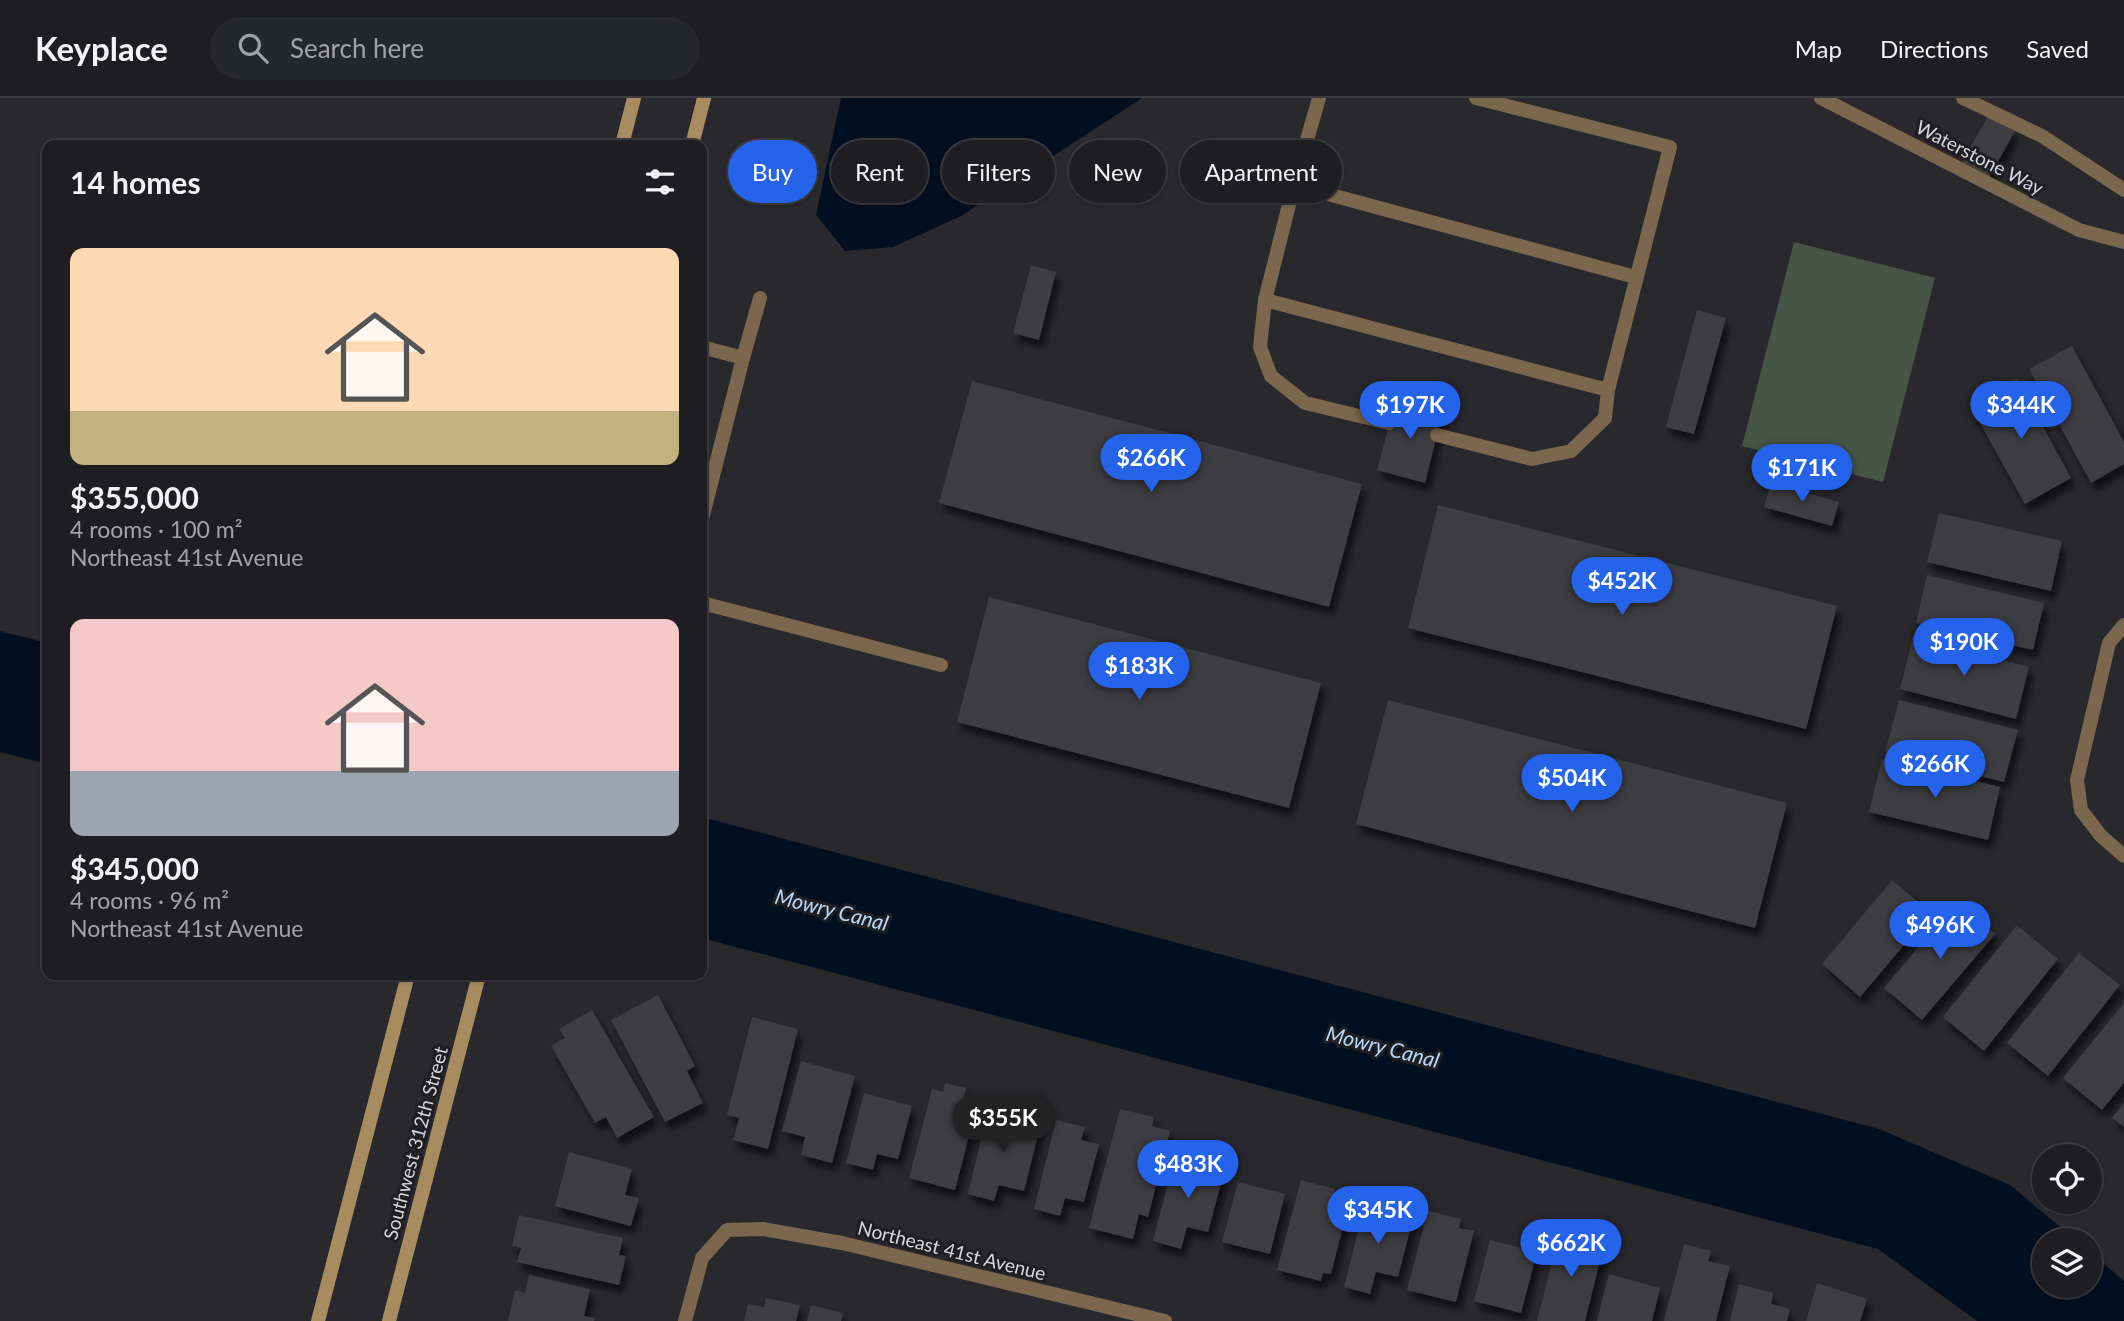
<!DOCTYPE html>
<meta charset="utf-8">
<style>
:root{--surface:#1e1e22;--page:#26272a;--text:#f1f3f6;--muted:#a1a2a5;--line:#3c3c40;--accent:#2563eb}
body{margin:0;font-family:Lato,sans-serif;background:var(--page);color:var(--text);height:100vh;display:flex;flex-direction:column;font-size:26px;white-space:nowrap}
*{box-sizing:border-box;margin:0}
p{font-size:23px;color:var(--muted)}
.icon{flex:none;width:38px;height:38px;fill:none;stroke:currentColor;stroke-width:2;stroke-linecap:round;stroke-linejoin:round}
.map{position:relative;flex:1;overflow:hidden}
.panel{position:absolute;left:42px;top:42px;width:665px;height:840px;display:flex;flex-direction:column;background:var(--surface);border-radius:14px;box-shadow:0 2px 5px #0004,0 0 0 2px var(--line)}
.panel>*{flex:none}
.top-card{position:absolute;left:728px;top:42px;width:665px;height:63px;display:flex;gap:14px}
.fabs{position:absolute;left:2032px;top:1046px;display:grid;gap:14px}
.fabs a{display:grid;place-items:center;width:70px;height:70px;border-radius:50%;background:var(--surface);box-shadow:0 2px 5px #0004,0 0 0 2px var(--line);font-size:35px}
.price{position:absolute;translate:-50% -60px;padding:0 16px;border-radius:24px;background:var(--accent);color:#fff;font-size:23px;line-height:46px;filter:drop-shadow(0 2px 4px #0008)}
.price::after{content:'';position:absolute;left:50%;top:42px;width:21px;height:16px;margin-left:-10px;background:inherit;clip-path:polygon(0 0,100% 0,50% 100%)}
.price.on{background:#222;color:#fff}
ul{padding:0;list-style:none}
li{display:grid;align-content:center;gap:14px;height:371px;padding:0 28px}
li span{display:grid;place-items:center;height:217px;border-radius:14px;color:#555}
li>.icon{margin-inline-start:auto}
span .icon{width:126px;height:126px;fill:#fffc;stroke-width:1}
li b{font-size:30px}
h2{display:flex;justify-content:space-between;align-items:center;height:84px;padding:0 28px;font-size:30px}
.tag{padding:0 24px;border-radius:32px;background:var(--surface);box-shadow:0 2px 5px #0004,0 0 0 2px var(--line);font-size:24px;line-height:63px}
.tag.on{background:var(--accent);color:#fff}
header{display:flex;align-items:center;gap:42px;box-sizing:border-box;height:98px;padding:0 35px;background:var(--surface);border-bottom:2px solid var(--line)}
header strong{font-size:33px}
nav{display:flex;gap:38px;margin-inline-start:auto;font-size:24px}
.search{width:490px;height:63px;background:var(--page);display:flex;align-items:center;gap:18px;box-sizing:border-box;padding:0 24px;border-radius:38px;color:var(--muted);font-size:26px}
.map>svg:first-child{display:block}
.green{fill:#475546}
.water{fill:#020f20}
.building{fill:#3e3c42;filter:url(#shadow)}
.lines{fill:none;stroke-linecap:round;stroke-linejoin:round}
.service{stroke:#7a674d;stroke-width:14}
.minor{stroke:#7a674d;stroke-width:14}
.secondary{stroke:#a88b5f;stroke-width:14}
.labels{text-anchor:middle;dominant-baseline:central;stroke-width:6;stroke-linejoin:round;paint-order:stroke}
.street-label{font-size:19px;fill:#d8d8dc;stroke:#1e1e23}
.water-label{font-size:21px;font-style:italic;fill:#b9d8f9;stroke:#1e1e23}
</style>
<header>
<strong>Keyplace</strong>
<div class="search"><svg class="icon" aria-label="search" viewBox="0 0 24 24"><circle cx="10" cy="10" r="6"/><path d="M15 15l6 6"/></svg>Search here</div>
<nav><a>Map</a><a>Directions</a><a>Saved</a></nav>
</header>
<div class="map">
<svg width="2124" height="1223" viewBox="0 0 2124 1223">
<defs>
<filter id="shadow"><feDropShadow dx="4.5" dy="8" stdDeviation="3.5" flood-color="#0009"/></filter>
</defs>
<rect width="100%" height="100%" fill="#28282d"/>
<path class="green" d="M1794,144L1935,180L1883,384L1742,348Z"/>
<g class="water">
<path d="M841,0H1142L961,118L893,149L845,153L816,117Z"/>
<path d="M0,533L47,545V666L0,654Z"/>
<path d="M702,719L1879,1031L2010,1087L2077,1143H2044V1188H2090V1154L2124,1183V1223H1977L1878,1151L702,840Z"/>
</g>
<g class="building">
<path d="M1988,18L2015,33L1988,81L1961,66Z"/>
<path d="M1031,167L1056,174L1039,242L1013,235Z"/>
<path d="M1697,212L1726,220L1694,336L1666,329Z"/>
<path d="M2072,248L2124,344V366L2091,385L2029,271Z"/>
<path d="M2017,281L2071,380L2025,406L1970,307Z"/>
<path d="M972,283L1362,386L1329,509L939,405Z"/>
<path d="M1396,301L1443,313L1425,385L1377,372Z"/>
<path d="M1771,385L1839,404L1832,428L1764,409Z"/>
<path d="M1438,407L1837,508L1806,631L1408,530Z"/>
<path d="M1939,415L2062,443L2051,493L1927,464Z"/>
<path d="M1927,477L2044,505L2033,552L1916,525Z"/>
<path d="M989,499L1321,585L1289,710L957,624Z"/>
<path d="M1913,539L2029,569L2016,621L1900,591Z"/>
<path d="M1388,602L1787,705L1755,830L1356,726Z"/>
<path d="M1899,602L2018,632L2004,684L1885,654Z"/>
<path d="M1882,661L2000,689L1988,742L1869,714Z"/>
<path d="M1892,782L1931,815L1860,899L1822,866Z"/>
<path d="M1957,804L1995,836L1922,922L1884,890Z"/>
<path d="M2017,827L2058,861L1984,953L1943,919Z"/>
<path d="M2079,855L2120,887L2048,978L2007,945Z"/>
<path d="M658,897L695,968L687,973L703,1005L665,1024L611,922Z"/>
<path d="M2124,905V985L2102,1012L2063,980Z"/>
<path d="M592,912L654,1019L617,1040L606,1019L595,1025L551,948L565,940L559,931Z"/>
<path d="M752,919L798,931L768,1051L733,1042L739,1020L727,1017Z"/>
<path d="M801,963L855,978L832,1065L801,1057L805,1039L782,1033Z"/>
<path d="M945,985L966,990L964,1000L978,1003L955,1092L909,1080L932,991L943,994Z"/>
<path d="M864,995L912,1008L898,1061L877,1056L873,1072L846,1065Z"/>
<path d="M2124,1005V1029L2112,1020Z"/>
<path d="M989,1009L1025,1018L1024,1024L1040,1029L1024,1093L999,1087L994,1103L968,1096Z"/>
<path d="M1120,1011L1154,1019L1152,1028L1170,1033L1148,1119L1139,1116L1133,1141L1089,1130Z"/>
<path d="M1056,1022L1085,1029L1081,1042L1099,1046L1084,1104L1065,1100L1060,1118L1034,1111Z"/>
<path d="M569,1054L632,1071L625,1097L639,1100L631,1128L555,1108Z"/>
<path d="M1176,1054L1207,1062L1205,1069L1224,1074L1208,1134L1187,1129L1181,1151L1153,1143Z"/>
<path d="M1301,1082L1335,1091L1333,1101L1349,1105L1331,1176L1323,1175L1321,1183L1277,1172Z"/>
<path d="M1238,1084L1285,1096L1270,1156L1222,1144Z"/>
<path d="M1365,1105L1414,1117L1398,1179L1376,1174L1370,1196L1344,1189Z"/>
<path d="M1428,1113L1461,1121L1459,1130L1474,1133L1456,1204L1407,1192Z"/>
<path d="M519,1117L623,1140L619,1157L626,1158L619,1187L517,1164L521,1150L512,1148Z"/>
<path d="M1571,1130L1594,1136L1591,1148L1603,1151L1585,1223H1537L1558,1140L1567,1142Z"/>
<path d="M1490,1142L1537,1154L1521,1215L1474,1203Z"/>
<path d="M1684,1146L1711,1153L1708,1163L1730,1168L1716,1223H1664Z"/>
<path d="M1609,1176L1660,1190L1652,1223H1597Z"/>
<path d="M529,1177L590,1191L584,1218L595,1220L594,1223H508L515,1192L525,1195Z"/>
<path d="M1817,1185L1867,1201L1860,1223H1806Z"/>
<path d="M1739,1186L1773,1195L1771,1206L1790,1211L1787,1223H1730Z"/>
<path d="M766,1200L800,1207L796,1223H744L748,1206L764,1209Z"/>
<path d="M811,1207L843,1215L841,1223H807Z"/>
</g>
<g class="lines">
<g class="service">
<path d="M1319,0L1294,87L1265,202L1608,292L1670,49L1476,0"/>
<path d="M1294,87L1635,179"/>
<path d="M1265,202L1260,249L1271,278L1305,305L1389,325"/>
<path d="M702,249L743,260L702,421"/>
<path d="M743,260L760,200"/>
<path d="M1437,337L1532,361L1571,353L1605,320L1608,292"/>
<path d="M702,505L941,567"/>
</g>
<g class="minor">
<path d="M1821,0L2079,132L2124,144"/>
<path d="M1963,0L2042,38L2124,92"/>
<path d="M2124,527L2109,545L2077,682L2081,712L2101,738L2124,758"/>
<path d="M685,1223L702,1160L727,1132L762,1131L842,1145L1165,1223"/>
</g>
<g class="secondary">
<path d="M622,47L634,0"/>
<path d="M692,47L704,0"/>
<path d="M318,1223L408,877"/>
<path d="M389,1223L479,877"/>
</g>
</g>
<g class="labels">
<g class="street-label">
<text transform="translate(1980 59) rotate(27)">Waterstone Way</text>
<text transform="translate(415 1045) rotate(-75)">Southwest 312th Street</text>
<text transform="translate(952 1152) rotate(14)">Northeast 41st Avenue</text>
</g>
<g class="water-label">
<text transform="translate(832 811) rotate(14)">Mowry Canal</text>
<text transform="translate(1383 948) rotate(14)">Mowry Canal</text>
</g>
</g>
</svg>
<div class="fabs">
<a><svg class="icon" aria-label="locate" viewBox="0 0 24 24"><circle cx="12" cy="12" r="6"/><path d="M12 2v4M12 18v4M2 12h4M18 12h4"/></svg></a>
<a><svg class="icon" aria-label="layers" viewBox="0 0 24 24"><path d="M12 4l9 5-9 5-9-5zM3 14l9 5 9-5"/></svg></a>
</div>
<b class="price" style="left:1410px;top:343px">$197K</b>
<b class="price" style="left:2021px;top:343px">$344K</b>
<b class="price" style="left:1151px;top:396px">$266K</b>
<b class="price" style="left:1802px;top:406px">$171K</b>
<b class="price" style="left:1622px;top:519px">$452K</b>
<b class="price" style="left:1964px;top:580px">$190K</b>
<b class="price" style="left:1139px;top:604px">$183K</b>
<b class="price" style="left:1935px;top:702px">$266K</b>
<b class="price" style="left:1572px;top:716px">$504K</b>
<b class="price" style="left:1940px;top:863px">$496K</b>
<b class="price on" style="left:1003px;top:1056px">$355K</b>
<b class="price" style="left:1188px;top:1102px">$483K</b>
<b class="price" style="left:1378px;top:1148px">$345K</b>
<b class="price" style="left:1571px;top:1181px">$662K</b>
<div class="top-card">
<a class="tag on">Buy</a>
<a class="tag">Rent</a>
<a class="tag">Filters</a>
<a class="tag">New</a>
<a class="tag">Apartment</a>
</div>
<section class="panel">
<h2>14 homes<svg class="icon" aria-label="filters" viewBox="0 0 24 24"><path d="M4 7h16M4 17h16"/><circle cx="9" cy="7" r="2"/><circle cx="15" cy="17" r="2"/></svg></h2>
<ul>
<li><span style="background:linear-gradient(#ffd9b3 75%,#c2b280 0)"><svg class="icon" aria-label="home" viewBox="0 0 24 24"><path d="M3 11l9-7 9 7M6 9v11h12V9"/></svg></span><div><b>$355,000</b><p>4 rooms · 100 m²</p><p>Northeast 41st Avenue</p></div></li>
<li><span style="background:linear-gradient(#f6c9c9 70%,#9aa5b1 0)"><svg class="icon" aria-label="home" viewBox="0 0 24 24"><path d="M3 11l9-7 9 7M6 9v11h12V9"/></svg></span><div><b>$345,000</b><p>4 rooms · 96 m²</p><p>Northeast 41st Avenue</p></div></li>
</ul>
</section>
</div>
